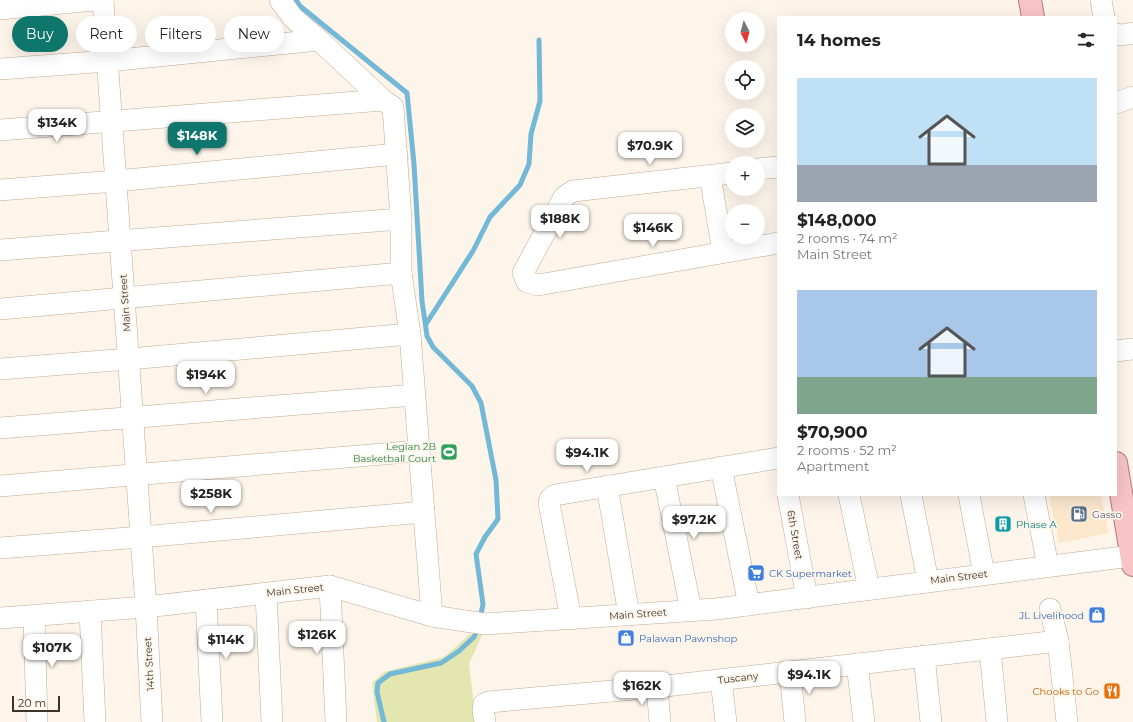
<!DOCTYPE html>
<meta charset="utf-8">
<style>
:root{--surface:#fff;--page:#f6f6f6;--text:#222;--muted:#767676;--accent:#0f766e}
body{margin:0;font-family:Montserrat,sans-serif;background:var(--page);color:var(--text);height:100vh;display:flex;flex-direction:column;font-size:15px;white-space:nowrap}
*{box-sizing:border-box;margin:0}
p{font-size:13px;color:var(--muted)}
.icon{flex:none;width:22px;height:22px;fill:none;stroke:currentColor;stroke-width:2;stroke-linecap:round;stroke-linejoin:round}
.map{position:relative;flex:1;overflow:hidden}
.side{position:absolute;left:777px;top:16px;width:340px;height:480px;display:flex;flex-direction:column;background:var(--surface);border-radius:0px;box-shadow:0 4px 16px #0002}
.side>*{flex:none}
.banner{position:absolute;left:12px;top:16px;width:380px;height:36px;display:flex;gap:8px}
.needle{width:26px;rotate:174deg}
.buttons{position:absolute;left:725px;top:12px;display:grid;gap:8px}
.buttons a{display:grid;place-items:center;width:40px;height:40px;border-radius:50%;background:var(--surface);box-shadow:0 4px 16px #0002;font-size:20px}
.scale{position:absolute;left:12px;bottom:10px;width:48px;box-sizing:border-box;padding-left:4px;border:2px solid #3d352b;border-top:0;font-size:11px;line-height:14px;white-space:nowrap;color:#3d352b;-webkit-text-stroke:3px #fdf5ea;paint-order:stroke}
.price{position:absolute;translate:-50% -34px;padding:0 9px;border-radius:8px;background:#fff;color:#222;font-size:13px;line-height:26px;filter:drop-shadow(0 1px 2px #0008)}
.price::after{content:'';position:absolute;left:50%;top:24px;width:12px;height:9px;margin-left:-6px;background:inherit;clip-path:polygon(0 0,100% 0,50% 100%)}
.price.active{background:var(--accent);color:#fff}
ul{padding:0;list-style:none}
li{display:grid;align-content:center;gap:8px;height:212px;padding:0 20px}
li span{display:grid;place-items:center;height:124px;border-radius:0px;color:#555}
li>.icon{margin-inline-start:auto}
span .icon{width:72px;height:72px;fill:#fffc;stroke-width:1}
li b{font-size:17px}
h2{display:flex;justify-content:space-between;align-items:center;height:48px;padding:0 20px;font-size:17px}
.tag{padding:0 14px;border-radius:18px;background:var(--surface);box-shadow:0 4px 16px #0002;font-size:14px;line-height:36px}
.tag.active{background:var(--accent);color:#fff}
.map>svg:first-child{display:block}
.built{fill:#fce7cd}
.green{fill:#e4e6af}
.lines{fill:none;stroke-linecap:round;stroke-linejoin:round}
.stream{stroke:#73b8d6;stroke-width:5}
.minor-casing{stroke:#bfab93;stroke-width:22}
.major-casing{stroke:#b37976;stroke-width:24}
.minor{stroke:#fff;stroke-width:21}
.major{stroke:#f8c4c5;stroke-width:22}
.labels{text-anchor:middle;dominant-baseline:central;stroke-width:3.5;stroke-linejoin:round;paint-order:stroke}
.street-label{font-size:10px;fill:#3d352b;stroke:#fdf5ea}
.leisure-label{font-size:10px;fill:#27864d;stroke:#fdf5ea;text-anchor:end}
.service-label{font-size:10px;fill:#4e5e75;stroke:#fdf5ea;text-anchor:start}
.culture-label{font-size:10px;fill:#0d838f;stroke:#fdf5ea;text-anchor:start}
.shop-label{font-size:10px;fill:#366cbe;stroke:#fdf5ea;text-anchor:start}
.food-label{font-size:10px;fill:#c56008;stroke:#fdf5ea;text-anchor:end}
</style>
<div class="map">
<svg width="1133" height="722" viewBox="0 0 1133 722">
<rect width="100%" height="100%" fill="#fdf5ea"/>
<path class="built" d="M1049,495H1101L1109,533L1059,543Z"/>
<path class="green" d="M470,634L482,635L469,664L476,722H377L372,683L384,672L444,657Z"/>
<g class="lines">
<g class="stream">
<path d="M296,0L300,6L407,93L414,164L422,301L427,336L433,347L472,386L481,403L496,480L498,519L485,537L476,554L483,604L480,619"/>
<path d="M426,324L473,251L490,217L520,185L529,164L531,134L540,101L539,40"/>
<path d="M384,722L377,692L378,683L390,674L441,663L459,651L474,637L478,629"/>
</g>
<g class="minor-casing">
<g id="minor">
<path d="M103,0L146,607L152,722"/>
<path d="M280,0L293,18L319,40"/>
<path d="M1101,0L1104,17"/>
<path d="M0,9L94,0"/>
<path d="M1116,34L1121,35L1133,33"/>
<path d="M0,69L108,61L319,40L383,100"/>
<path d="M1116,103L1133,97"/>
<path d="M0,130L383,100L393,107L401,219V273L410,334L432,616"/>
<path d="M758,169L778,167"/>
<path d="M732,173L573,191L564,197L523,273L527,282L538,285L778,243"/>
<path d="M710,176L723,252"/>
<path d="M0,190L116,181L397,154"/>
<path d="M0,250L401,219"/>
<path d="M0,309L401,273"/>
<path d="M1116,351L1133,349"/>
<path d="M0,369L129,359L410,334"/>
<path d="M0,428L415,395"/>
<path d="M721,467L749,605"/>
<path d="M664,477L691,610"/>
<path d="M0,486L419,451"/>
<path d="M607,486L629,615"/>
<path d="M788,495L807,598"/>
<path d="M849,495L869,589"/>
<path d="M911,495L928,581"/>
<path d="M969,495L984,574"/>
<path d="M1034,495L1048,566"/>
<path d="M0,548L141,537L424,512"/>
<path d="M330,586L336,722"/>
<path d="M266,594L272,722"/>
<path d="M206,600L212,722"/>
<path d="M1050,609L1058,641L1067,722"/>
<path d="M90,611L95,722"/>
<path d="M34,616L37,722"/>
<path d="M0,618L146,607L330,586L432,616L485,624L716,609L1131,556"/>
<path d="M571,619L549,503L550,499L555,495L778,458"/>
<path d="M990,649L997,722"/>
<path d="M924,656L931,722"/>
<path d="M857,664L864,722"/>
<path d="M790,672L795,722"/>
<path d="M721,680L726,722"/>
<path d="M657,687L660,722"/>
<path d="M485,722L483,710L484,704L489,702L657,687L1058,641"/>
</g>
</g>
<g class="major-casing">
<g id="major">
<path d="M1030,0L1033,17"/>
<path d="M1116,463L1133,565"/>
</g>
</g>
<use href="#minor" class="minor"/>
<use href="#major" class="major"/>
</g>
<defs>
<g id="stadium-square" transform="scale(0.9)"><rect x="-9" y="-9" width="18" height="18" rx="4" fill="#2e9e5b" stroke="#fdf5ea"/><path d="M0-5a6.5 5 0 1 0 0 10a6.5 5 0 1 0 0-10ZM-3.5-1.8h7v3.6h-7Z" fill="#fff"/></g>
<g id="fuel-square" transform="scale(0.9)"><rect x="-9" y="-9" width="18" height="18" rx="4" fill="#5c6f8a" stroke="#fdf5ea"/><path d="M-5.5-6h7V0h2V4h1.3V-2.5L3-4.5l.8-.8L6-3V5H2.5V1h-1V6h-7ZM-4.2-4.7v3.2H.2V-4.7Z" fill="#fff"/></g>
<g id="building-square" transform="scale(0.9)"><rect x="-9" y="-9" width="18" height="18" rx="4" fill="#0f9aa8" stroke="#fdf5ea"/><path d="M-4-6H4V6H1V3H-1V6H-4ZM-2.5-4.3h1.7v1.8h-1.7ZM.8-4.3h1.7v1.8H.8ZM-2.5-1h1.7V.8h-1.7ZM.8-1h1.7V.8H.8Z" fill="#fff"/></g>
<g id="supermarket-square" transform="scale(0.9)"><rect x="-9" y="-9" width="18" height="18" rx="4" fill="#3f7fe0" stroke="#fdf5ea"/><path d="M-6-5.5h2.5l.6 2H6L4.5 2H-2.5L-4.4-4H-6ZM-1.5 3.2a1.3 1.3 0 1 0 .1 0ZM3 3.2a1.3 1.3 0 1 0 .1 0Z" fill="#fff"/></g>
<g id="shop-square" transform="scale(0.9)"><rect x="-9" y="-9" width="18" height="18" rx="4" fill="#3f7fe0" stroke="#fdf5ea"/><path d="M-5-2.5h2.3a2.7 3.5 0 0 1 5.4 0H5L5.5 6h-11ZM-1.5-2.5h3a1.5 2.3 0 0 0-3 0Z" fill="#fff"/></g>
<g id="restaurant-square" transform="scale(0.9)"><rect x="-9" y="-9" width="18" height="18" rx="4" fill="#e8710a" stroke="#fdf5ea"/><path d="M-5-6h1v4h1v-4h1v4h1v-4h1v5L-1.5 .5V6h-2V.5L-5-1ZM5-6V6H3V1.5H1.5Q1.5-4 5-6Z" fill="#fff"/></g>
</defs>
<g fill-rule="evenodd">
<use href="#stadium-square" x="449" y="452"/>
<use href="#fuel-square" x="1079" y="514"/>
<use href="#building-square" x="1003" y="524"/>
<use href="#supermarket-square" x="756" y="573"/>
<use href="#shop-square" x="1097" y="615"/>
<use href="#shop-square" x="626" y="638"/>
<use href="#restaurant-square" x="1112" y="691"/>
</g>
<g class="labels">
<g class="street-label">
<text transform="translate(125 303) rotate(-94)">Main Street</text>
<text transform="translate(795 535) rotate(80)">6th Street</text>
<text transform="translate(959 577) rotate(-7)">Main Street</text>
<text transform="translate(295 590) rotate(-6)">Main Street</text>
<text transform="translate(638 614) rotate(-4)">Main Street</text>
<text transform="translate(149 664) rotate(-93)">14th Street</text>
<text transform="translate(738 678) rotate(-7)">Tuscany</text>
</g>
<g class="leisure-label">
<text x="436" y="446">Legian 2B<tspan x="436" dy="12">Basketball Court</tspan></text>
</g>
<g class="service-label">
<text x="1092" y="514">Gasso</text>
</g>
<g class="culture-label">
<text x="1016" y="524">Phase A</text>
</g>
<g class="shop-label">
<text x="769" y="573">CK Supermarket</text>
<text x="1084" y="615" text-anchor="end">JL Livelihood</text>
<text x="639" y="638">Palawan Pawnshop</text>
</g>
<g class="food-label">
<text x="1099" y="691">Chooks to Go</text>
</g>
</g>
</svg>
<div class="buttons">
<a><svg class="needle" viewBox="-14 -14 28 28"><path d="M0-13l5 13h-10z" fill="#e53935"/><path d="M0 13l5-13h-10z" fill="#767676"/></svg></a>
<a><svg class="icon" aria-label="locate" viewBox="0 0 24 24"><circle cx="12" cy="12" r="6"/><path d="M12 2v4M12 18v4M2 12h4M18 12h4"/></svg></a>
<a><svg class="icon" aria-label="layers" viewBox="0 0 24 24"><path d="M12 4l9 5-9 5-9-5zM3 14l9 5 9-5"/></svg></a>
<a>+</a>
<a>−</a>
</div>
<div class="scale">20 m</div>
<b class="price" style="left:57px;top:143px">$134K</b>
<b class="price active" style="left:197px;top:156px">$148K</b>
<b class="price" style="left:650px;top:166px">$70.9K</b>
<b class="price" style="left:560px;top:239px">$188K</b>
<b class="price" style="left:653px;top:248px">$146K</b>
<b class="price" style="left:206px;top:395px">$194K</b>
<b class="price" style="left:587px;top:473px">$94.1K</b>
<b class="price" style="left:211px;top:514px">$258K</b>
<b class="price" style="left:694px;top:540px">$97.2K</b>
<b class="price" style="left:317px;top:655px">$126K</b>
<b class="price" style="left:226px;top:660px">$114K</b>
<b class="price" style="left:52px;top:668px">$107K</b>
<b class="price" style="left:809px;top:695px">$94.1K</b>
<b class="price" style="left:642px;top:706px">$162K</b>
<div class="banner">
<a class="tag active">Buy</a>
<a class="tag">Rent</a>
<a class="tag">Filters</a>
<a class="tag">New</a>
</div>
<section class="side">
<h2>14 homes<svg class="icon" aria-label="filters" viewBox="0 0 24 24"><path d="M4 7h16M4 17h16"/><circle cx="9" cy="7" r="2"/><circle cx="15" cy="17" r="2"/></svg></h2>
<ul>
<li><span style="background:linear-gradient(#bfe0f5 70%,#9aa5b1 0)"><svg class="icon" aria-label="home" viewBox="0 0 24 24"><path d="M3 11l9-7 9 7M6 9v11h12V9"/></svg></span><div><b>$148,000</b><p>2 rooms · 74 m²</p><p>Main Street</p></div></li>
<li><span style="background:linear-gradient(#a9c7e8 70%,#7fa58c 0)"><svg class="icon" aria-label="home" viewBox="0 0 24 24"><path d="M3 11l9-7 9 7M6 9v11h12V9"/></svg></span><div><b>$70,900</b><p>2 rooms · 52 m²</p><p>Apartment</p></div></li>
</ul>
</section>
</div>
